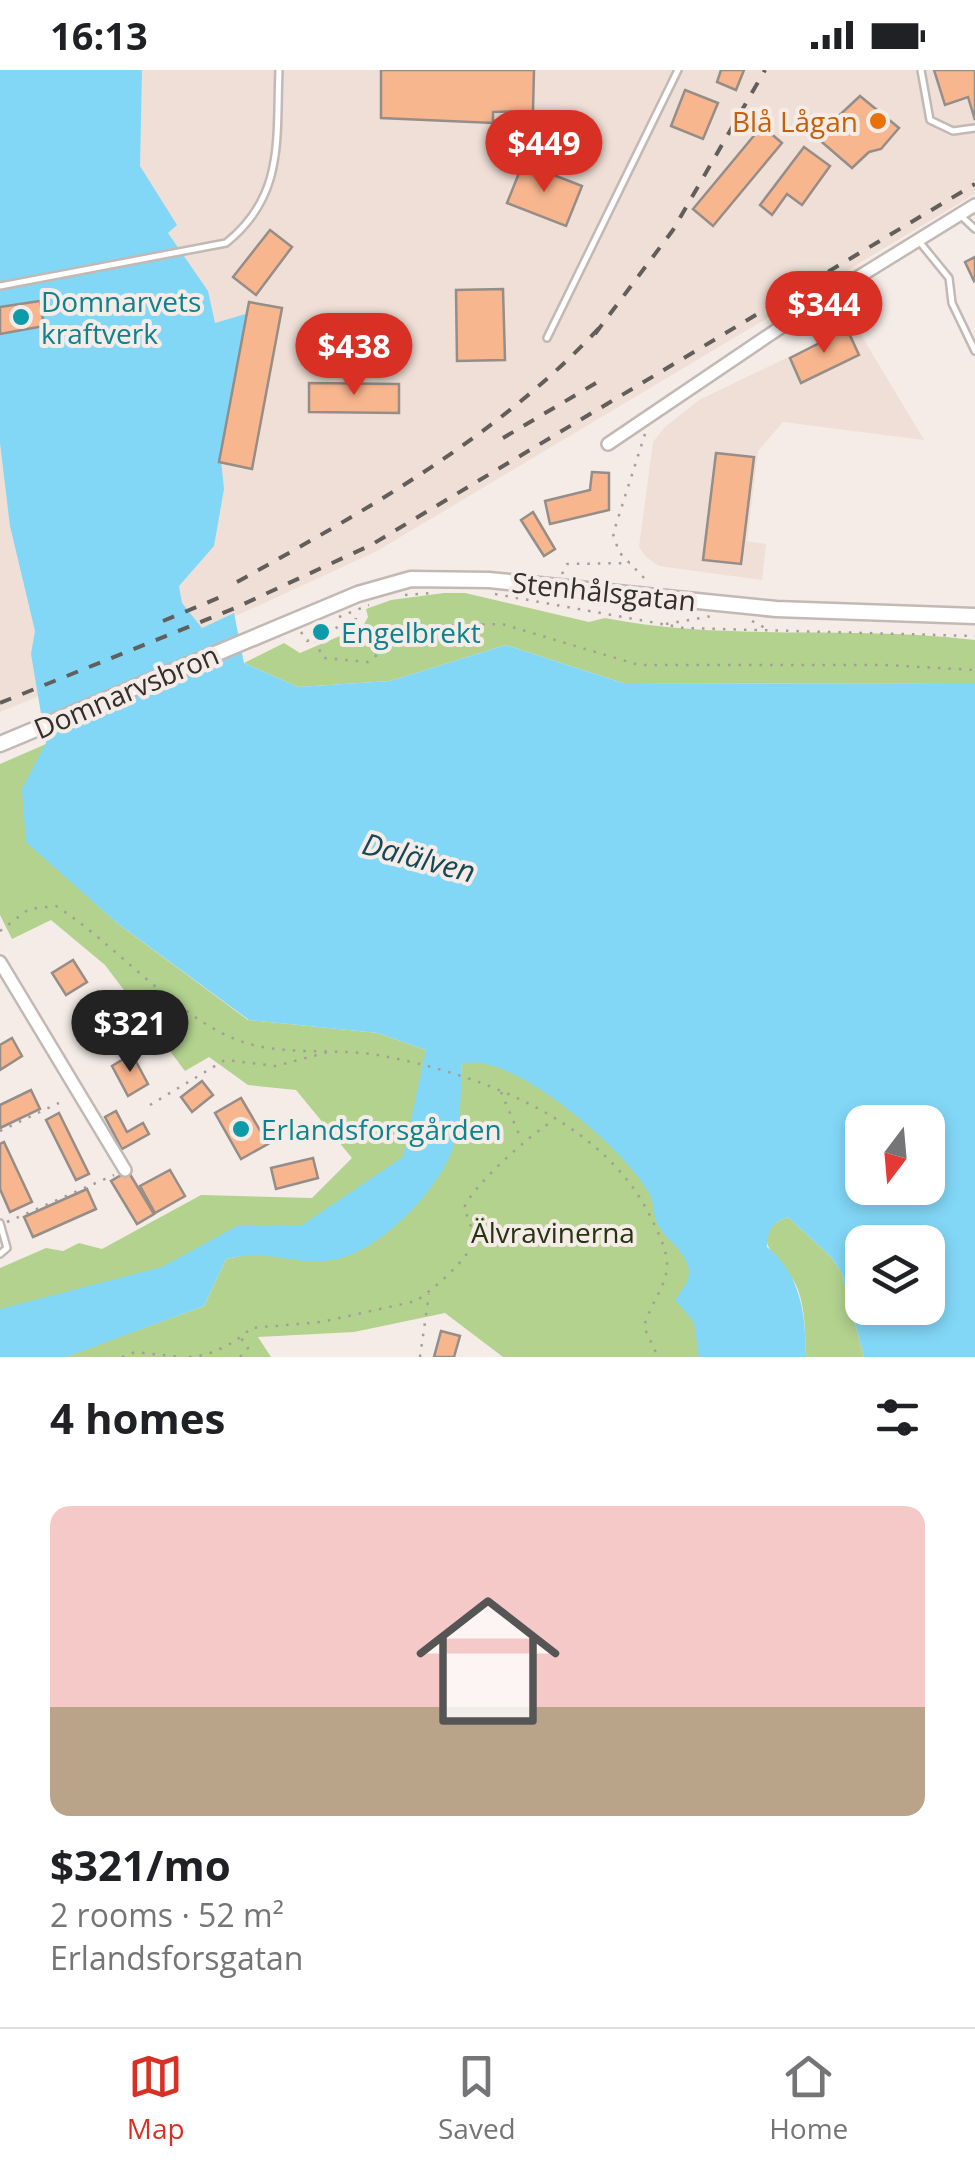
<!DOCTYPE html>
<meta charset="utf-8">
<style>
:root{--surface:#fff;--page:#f2f2f2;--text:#202124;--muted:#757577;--line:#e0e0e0;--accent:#d93025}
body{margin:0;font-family:"Open Sans",sans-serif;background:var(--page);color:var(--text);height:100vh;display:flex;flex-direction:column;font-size:38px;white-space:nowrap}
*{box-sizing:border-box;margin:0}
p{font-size:32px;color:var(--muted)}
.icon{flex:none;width:55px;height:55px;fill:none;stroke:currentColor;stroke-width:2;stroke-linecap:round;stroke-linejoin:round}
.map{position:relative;height:1287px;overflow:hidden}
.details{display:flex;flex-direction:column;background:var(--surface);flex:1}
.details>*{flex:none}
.needle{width:65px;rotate:196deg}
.buttons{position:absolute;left:845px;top:1035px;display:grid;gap:20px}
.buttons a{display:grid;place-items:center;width:100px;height:100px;border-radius:20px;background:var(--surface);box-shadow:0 5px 15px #0003;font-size:50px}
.price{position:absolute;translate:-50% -85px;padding:0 22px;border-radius:35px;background:var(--accent);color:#fff;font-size:32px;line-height:65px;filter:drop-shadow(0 2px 5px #0008)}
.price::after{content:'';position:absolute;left:50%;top:60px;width:30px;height:22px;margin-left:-15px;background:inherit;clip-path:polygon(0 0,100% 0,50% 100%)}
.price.active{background:#222;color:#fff}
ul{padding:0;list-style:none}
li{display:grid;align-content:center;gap:20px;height:530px;padding:0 50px}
li span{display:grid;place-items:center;height:310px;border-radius:20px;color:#555}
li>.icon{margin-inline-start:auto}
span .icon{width:180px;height:180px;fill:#fffc;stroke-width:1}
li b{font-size:42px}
h2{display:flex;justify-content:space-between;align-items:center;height:120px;padding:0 50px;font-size:42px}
.status{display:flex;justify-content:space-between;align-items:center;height:70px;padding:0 50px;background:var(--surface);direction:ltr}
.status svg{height:28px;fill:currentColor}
.tabs{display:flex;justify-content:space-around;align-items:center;height:140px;border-top:2px solid var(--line);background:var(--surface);font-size:28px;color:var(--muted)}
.tabs a{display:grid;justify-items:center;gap:5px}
.tabs .active{color:var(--accent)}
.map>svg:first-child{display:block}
.built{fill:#efdfd6}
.green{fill:#b2d28e}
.water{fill:#82d7f6;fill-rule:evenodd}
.building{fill:#f8b68f;stroke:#958d88;stroke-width:2.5}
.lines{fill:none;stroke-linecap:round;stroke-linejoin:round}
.service-casing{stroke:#c2b9b5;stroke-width:10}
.minor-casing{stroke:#c2b9b5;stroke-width:16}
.tertiary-casing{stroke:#c2b9b5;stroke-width:19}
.path{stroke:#a49e9a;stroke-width:2.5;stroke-dasharray:2.5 8;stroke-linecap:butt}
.service{stroke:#fff;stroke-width:5}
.minor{stroke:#fff;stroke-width:11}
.tertiary{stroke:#fff;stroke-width:14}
.rail{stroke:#625e5b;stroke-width:4;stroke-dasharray:12 12;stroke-linecap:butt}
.food-dot{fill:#e8710a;stroke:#f5ece7;stroke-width:4}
.culture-dot{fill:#0f9aa8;stroke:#f5ece7;stroke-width:4}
.labels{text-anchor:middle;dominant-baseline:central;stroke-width:8;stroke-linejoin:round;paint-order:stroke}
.food-label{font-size:28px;fill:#c56008;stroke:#f5ece7;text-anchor:end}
.culture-label{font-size:28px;fill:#0d838f;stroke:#f5ece7;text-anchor:start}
.street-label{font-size:28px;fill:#322f2d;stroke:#f5ece7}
.park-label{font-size:28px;fill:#263412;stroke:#f5ece7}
.water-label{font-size:30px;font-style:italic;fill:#154757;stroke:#f5ece7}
</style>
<div class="status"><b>16:13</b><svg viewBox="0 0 49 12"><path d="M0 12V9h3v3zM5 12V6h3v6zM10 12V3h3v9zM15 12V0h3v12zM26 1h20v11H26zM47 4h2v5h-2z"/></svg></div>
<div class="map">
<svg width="975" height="1287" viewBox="0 0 975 1287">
<rect width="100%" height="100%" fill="#f5ece7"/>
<g class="built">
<path d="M0,0H975V124L377,481L238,545L0,642Z"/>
<path d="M855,255L924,370L783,352L758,381L747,471L766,474L762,510L659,496L646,487L639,477L653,372L665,357L699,330Z"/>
</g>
<g class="green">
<path d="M444,523H465L589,552L605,548C728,572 852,555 975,570V614L623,613L506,575L390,611L298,617L244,593L284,573L300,583L363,556L368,547L366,539L391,530Z"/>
<path d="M46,674L84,823L117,853L248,950L378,963L426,980L422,1070L346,1148L174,1194L126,1214L0,1248V1198L46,1178L63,1181L79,1173L102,1179L201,1125L312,1128L352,1088L296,1020L248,1015L209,987L185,1001L105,895L51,850L12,869L0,845V694Z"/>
<path d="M479,989L517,1002L629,1081L694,1189L701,1287H503L445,1243L354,1262L258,1267L271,1287H64L204,1236L226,1189L259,1182L326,1191L456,1070L462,993Z"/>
<path d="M788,1147L832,1188L842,1204L864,1287H805C806,1266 805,1234 796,1215C784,1191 740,1165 788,1147Z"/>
</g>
<path class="water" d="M0,0H142L140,96L177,155L168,163L208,221L215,253L249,243L221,390L224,419L214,476L179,516L182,533L202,558L234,543L244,593L298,617L390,611L506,575L623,613L975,614V1287H864L842,1204L832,1188L788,1147C771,1153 768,1160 767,1177C800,1203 807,1246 805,1287H699L694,1252L675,1230C682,1220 692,1210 688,1196C684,1180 664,1168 657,1153C653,1143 654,1132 649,1123C626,1080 510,979 462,994C460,1018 462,1047 455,1071C444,1117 375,1188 326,1191C288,1194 271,1179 226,1189L204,1236L66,1287H0V1239L162,1197L237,1156L302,1155L403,1087L426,980L378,963L249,950L117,853L26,772L22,719L46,673L31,584L35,561L10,456L0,373ZM862,1052H928V1118H862ZM862,1172H928V1238H862Z"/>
<g class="building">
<path d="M381,0H534L533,41L493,42V53L381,48Z"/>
<path d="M721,0H744L736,20L717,12Z"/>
<path d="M934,0H975V50L968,27L945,35Z"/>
<path d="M685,20L718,33L703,69L671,56Z"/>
<path d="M860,26L899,58L881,79L869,82L852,98L816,67Z"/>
<path d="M762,56L782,73L713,156L693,139Z"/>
<path d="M804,77L830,96L802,135L787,124L772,145L760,135Z"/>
<path d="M523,93L582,116L566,156L507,133Z"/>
<path d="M270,160L292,177L256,225L233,207Z"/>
<path d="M975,187V210L974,211L965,192Z"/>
<path d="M503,219L505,290L457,291L456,220Z"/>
<path d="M40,231L44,256L0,264V237Z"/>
<path d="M249,232L282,238L252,399L219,392Z"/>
<path d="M847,259L859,285L801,313L790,288Z"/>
<path d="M309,313L399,314V343L309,342Z"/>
<path d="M716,383L754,387L741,494L703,490Z"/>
<path d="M592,402L609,403V440L550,454L545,431L590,420Z"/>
<path d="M533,442L555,479L544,486L521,450Z"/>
<path d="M73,890L87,912L66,925L52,903Z"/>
<path d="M12,968L22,986L0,1000V975Z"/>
<path d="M132,984L148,1014L128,1026L112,996Z"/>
<path d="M202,1011L213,1025L192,1042L181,1027Z"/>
<path d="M31,1020L40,1039L0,1058V1035Z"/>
<path d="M241,1028L268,1074L241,1089L215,1043Z"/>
<path d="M116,1041L127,1062L143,1053L149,1064L122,1079L105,1047Z"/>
<path d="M59,1043L89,1104L76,1110L46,1050Z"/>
<path d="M4,1072L32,1132L10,1142L0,1119V1074Z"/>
<path d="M313,1088L318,1108L276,1119L271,1098Z"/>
<path d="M170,1100L185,1126L155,1143L140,1116Z"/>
<path d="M128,1101L154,1144L137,1154L111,1111Z"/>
<path d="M87,1119L96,1139L33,1167L24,1147Z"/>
<path d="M441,1261L460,1266L454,1287H434Z"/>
</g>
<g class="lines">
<g class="service-casing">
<g id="service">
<path d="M921,0L930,50L953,61L975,58"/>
<path d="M959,144L975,159"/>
<path d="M918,170L949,208L952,233L975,281"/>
<path d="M0,216L226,173C285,126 276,69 279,0"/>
<path d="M547,268L678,0"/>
<path d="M0,1153L7,1178L0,1184"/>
</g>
</g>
<g class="minor-casing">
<g id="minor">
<path d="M608,374L818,232L975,135"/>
<path d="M0,892L125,1100"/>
</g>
</g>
<g class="tertiary-casing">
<path id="tertiary" d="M0,674L358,524L411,509L489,510L776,539L975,546"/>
</g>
<g class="path">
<path d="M645,364L613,464L619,482L648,512"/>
<path d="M562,504L567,494L630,493"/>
<path d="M495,524L684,558L975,566"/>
<path d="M405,525L432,523"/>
<path d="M339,547L369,535"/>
<path d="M752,551L767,559"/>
<path d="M666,554L712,546"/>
<path d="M301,562L307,571L356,549V542"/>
<path d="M315,570L323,588L368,592L392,573L432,556L502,554L639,595H885L975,600"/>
<path d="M0,861L29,839L56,836C112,871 178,949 240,971C285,987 337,977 383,986C484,1005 607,1053 652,1150C659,1164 666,1178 667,1193C668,1215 649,1235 644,1257L658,1287"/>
<path d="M501,1022L521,1069"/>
<path d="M150,1035L225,990L276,996L328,982"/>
<path d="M0,1061L59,1033"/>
<path d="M7,1152L114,1105"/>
<path d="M122,1287L135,1282L181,1287"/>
<path d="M189,1287C211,1286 236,1273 251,1258L321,1252L416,1231C430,1222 472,1187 473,1170C474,1160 467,1147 464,1138C473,1115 529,1066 551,1052"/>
<path d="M240,1287L248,1278L241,1268"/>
<path d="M420,1287L429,1224"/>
</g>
<use href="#service" class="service"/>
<use href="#minor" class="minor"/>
<use href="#tertiary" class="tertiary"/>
<g class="rail">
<path d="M595,264L673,160L765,0"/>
<path d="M503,368L596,313"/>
<path d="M237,512C368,439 498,367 601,256"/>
<path d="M163,551L223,526"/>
<path d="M0,633L235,538L371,475L975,114"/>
</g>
</g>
<circle class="food-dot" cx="878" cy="51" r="10"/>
<g class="culture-dot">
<circle cx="21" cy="247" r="10"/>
<circle cx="321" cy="562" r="10"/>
<circle cx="241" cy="1059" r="10"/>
</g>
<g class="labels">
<g class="food-label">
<text x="858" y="51">Blå Lågan</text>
</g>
<g class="culture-label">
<text x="41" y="231">Domnarvets<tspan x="41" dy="32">kraftverk</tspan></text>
<text x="341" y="562">Engelbrekt</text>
<text x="261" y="1059">Erlandsforsgården</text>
</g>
<g class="street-label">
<text transform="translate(604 521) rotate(6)">Stenhålsgatan</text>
<text transform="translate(126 621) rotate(-23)">Domnarvsbron</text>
</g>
<g class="park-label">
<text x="553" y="1162">Älvravinerna</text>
</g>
<g class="water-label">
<text transform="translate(419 787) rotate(15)">Dalälven</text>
</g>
</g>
</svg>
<div class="buttons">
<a><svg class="needle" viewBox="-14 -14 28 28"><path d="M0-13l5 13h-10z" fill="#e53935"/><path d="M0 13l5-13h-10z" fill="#757577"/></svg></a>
<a><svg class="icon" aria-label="layers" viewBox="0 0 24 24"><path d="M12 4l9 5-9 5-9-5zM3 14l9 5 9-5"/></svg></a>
</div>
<b class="price" style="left:544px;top:125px">$449</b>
<b class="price" style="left:824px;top:286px">$344</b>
<b class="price" style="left:354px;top:328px">$438</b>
<b class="price active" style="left:130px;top:1005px">$321</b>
</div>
<section class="details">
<h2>4 homes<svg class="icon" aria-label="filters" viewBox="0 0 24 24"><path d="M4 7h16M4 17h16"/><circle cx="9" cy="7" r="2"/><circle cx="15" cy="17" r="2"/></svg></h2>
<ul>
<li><span style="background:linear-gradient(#f6c9c9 65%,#b9a48a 0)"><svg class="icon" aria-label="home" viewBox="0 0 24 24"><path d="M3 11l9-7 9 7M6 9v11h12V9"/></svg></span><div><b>$321/mo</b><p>2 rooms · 52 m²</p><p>Erlandsforsgatan</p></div></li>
</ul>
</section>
<nav class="tabs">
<a class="active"><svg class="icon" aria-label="map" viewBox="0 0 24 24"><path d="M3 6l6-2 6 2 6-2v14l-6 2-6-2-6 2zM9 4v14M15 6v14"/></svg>Map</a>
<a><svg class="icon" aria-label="saved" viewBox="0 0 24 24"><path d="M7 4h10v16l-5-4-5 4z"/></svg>Saved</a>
<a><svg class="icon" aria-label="home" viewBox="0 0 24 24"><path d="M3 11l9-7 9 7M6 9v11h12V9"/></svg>Home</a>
</nav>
